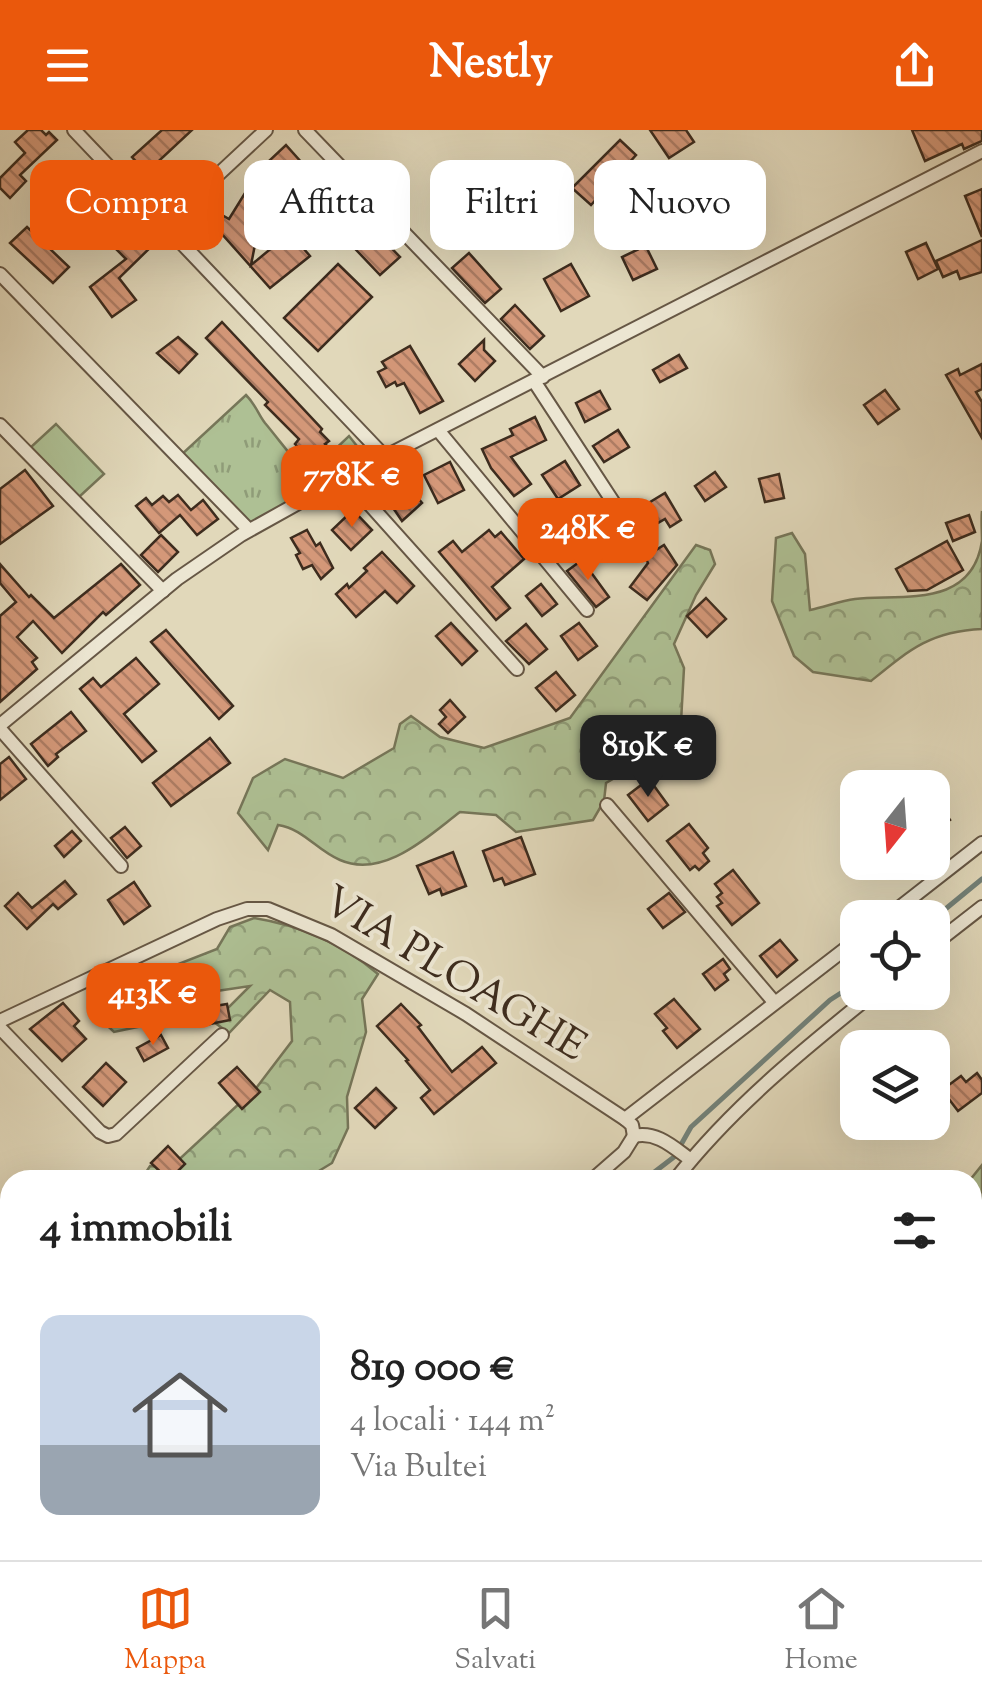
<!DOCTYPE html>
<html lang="it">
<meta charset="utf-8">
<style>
:root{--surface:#fff;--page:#f6f6f6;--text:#222;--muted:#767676;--line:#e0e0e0;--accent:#ea580c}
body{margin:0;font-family:"Sorts Mill Goudy",serif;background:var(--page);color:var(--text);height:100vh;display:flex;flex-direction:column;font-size:38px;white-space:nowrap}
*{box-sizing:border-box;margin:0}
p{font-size:32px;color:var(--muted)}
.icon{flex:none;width:55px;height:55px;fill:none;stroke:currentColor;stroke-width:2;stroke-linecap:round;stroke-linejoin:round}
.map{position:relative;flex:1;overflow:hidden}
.panel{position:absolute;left:0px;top:1040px;width:982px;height:390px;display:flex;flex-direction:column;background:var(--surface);border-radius:30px 30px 0 0;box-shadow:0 10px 40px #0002}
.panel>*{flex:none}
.guide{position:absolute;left:30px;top:30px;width:922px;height:90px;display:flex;gap:20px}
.needle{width:65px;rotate:197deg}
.controls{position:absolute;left:840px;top:640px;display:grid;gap:20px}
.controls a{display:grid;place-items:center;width:110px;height:110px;border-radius:20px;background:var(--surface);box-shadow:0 10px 40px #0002;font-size:50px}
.price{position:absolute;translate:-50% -85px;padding:0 22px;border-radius:20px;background:var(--accent);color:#fff;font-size:32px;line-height:65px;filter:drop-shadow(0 2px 5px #0008)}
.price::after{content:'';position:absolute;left:50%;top:60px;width:30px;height:22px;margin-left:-15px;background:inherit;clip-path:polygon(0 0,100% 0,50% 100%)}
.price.current{background:#222;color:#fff}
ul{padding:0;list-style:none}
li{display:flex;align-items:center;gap:30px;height:250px;padding:0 40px}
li+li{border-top:2px solid var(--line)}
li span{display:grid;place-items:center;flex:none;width:280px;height:200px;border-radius:20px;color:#555}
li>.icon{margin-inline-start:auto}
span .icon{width:120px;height:120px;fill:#fffc;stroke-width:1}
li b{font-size:42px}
h2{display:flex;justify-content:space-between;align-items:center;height:120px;padding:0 40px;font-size:42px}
.pill{padding:0 35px;border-radius:20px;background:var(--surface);box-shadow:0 10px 40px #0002;font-size:35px;line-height:90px}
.pill.current{background:var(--accent);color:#fff}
header{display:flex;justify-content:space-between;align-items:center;height:130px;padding:0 40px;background:var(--accent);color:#fff;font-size:45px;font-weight:700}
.tab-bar{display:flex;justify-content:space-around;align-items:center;height:140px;border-top:2px solid var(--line);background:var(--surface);font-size:28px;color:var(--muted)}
.tab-bar a{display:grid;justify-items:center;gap:5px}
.tab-bar .current{color:var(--accent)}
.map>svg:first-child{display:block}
.green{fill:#aec094;stroke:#767659;stroke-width:2.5}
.forest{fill:url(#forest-crowns);stroke:#767659;stroke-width:2.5}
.park{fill:url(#park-tufts);stroke:#767659;stroke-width:2.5}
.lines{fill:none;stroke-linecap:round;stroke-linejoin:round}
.stream{stroke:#728179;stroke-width:5}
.building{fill:url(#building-back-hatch);stroke:#3d2c1e;stroke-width:2.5}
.street-casing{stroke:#665745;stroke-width:16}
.street{stroke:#ece6d2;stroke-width:12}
.labels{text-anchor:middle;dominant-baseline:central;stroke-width:8;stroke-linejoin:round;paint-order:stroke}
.street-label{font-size:42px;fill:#3d2c1e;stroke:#ece6d2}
</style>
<header><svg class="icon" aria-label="menu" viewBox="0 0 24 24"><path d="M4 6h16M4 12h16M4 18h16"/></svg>Nestly<svg class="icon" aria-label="share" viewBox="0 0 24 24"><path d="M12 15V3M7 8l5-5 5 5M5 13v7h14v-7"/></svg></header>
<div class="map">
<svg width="982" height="1430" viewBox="0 0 982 1430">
<defs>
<pattern id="forest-crowns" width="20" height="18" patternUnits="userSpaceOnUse" patternTransform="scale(2.5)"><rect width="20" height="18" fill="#aec094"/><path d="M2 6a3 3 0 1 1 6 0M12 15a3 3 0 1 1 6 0" fill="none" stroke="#8f9c78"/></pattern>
<pattern id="park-tufts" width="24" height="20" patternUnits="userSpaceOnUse" patternTransform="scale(2.5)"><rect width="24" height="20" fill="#aec094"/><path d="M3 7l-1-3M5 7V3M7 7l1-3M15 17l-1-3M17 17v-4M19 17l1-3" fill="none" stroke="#8f9c78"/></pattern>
<pattern id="building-back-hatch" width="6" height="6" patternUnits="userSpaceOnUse" patternTransform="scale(2.5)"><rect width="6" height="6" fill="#d49879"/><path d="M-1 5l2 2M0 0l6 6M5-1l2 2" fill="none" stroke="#ad7c63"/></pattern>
</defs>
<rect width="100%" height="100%" fill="#e1d8ba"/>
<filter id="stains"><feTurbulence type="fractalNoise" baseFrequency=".002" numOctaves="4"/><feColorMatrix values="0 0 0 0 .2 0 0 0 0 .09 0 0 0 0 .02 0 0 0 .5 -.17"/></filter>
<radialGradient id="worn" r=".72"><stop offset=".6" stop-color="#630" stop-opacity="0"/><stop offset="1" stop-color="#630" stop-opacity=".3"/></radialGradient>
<g class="green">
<path d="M56,294L104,344L79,367L31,317Z"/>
<path d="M848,1420H908L914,1430H849Z"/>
</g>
<g class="forest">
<path d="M982,381V499C931,501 909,520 871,551L813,542L794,526L772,471L776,408L792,403L805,424L810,480C825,477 840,471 855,469C902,464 972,479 982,411C982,401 981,390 982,381Z"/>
<path d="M696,415L710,420L715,434L696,465L674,514L684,538L680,610L606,653L604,671L593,690L516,702L496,685L460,682C428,706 384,749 340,730C316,720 304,699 278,695L268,720L238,683L253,648L285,629L343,648L394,618L400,594L411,586L440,607L484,618L570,588Z"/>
<path d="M254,788C299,795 343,814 378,844L362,869L366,902L347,967L348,998L332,1033L304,1050H141L150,1036L170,1038L257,957L292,911L290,872L270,860L229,903L214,892L250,856L190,865L147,895L114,902L98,887L100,874L122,867L140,849L217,819L230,797Z"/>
<path d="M982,1035V1176L973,1179L970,1050Z"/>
<path d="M10,1172V1316L0,1324V1183Z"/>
<path d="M982,1218V1339L975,1347L982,1360V1430H949L946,1420H972V1236Z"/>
<path d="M420,1420H458L495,1430H426Z"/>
<path d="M584,1420H601L609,1430H514C538,1424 562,1430 584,1420Z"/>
<path d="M644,1420H699L695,1430H643L647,1426Z"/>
</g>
<path class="park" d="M246,265C256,275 258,284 265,293C280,311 292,328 308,345L349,306L365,326L362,331L249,394L181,325Z"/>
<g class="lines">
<g class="stream">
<path d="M932,790L982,749"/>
<path d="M644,1050L674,1027L691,997L830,870L858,852"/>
<path d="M194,1430L206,1420"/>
</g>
</g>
<g class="building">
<path d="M28,0H41L46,5L49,2L57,10L20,45L26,51L10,68L0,58V48L25,23L15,12Z"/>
<path d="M162,0H192L146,43L132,27Z"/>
<path d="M650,0H686L694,12L669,28Z"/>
<path d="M912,0H982V11L964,19L962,14L925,31Z"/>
<path d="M620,10L636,25L591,75L572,58Z"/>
<path d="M286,15L310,42L294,57L270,30Z"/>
<path d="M255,47L278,66L260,89L251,135L290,103L310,126L270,158L213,94L222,85L229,89Z"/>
<path d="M982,59V107L965,66Z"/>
<path d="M672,63L686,91L666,101L653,73Z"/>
<path d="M341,67L375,106L378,104L400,127L380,145L322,84Z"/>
<path d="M712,82L725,106L703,117L691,93Z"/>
<path d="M83,84L98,99L83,114L68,98Z"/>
<path d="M627,91L638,100L657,139L633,150L622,127L637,120L617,104Z"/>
<path d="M27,97L69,137L53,153L10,113Z"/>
<path d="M146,102L156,112L119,148L136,170L112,187L90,157L126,129L117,120L130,107L135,112Z"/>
<path d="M982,110V142L960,149L957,141L943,147L936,131Z"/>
<path d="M926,113L938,139L918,149L906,122Z"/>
<path d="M469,123L501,159L485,173L452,138Z"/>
<path d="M338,134L372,167L318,221L284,188Z"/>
<path d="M571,134L589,166L561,181L544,149Z"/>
<path d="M515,175L544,206L530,219L501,189Z"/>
<path d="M222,192L322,299L320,302L329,311L325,314L332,321L316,336L295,314L299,309L265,275L268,272L206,208Z"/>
<path d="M178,207L197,224L179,243L157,223Z"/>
<path d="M484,210V220L495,231L475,251L459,234Z"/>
<path d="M410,216L443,271L420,283L404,253L397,256L395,252L386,257L378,242L386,238L382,232Z"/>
<path d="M679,225L687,238L660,252L653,240Z"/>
<path d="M982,234V259L976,262L982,272V308L946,245L958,239L960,245Z"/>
<path d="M885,260L899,279L878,294L864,275Z"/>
<path d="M600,261L610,279L585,292L576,273Z"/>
<path d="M535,287L546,310L511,327L531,354L514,366L491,338L482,319L513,305L510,299Z"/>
<path d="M618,300L629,317L604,332L593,316Z"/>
<path d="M565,331L580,355L558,369L542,345Z"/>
<path d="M450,332L464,360L438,373L424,345Z"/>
<path d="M25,340L53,376L0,414V359Z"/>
<path d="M715,342L726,357L705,371L695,356Z"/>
<path d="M779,344L784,368L765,372L759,349Z"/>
<path d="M405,353L422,373L402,391L387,369Z"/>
<path d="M665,363L681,390L670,397L665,389L644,401L632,383Z"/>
<path d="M178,365L191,380L203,370L218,389L197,405L180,385L159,403L136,376L146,368L152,375L163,366L169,372Z"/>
<path d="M353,380L372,400L351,420L332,400Z"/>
<path d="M969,385L975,402L953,411L946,393Z"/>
<path d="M594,386L600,396L612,388L625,409L592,429L573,399Z"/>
<path d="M307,400L316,416L320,413L333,438L321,449L312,435L303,439L296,425L300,423L291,408Z"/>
<path d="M489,400L495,407L501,402L524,429L492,457L510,478L496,490L439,422L453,411L462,422Z"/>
<path d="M161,405L178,422L158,442L141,425Z"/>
<path d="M947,411L963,440L927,460L908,461L896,439Z"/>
<path d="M664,415L677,435L647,470L630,457L648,433L645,427Z"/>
<path d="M382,422L414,456L397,473L385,461L356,487L336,464L347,454L349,458L367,441L364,438Z"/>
<path d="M582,430L609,467L596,477L567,441Z"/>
<path d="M0,434L29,467L31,465L54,488L121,434L140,455L106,485L103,482L62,523L33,491L17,507L37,528L32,532L37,539L0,572V486L16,472L0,453Z"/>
<path d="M541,454L557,474L542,486L526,466Z"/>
<path d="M706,468L726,489L707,507L687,486Z"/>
<path d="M451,493L477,521L462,535L436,506Z"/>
<path d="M579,493L597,516L578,530L561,506Z"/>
<path d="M526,494L547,519L529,534L506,511Z"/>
<path d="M166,500L233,576L219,589L151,512Z"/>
<path d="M136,528L159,554L124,584L156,621L142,632L80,559L93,548L101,557Z"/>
<path d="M556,542L575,565L556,581L536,558Z"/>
<path d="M450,570L465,587L448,603L439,594L446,587L440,580Z"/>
<path d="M71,582L86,601L56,624L58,627L48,636L31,614Z"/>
<path d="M210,608L230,633L171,676L153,653Z"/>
<path d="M9,627L26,649L0,670V634Z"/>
<path d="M649,649L668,675L648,691L628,665Z"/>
<path d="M932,664L950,690L937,699L932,692Z"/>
<path d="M689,694L708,718L703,723L709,731L699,740L695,736L690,740L667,711Z"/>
<path d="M125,697L141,716L127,728L111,708Z"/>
<path d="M72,701L81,711L64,727L55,716Z"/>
<path d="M521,707L535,744L505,755L502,748L494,751L483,721Z"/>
<path d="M453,722L466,756L442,765L440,759L429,764L417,736Z"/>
<path d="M733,740L759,773L732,795L717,776L722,773L717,767L722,763L715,754Z"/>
<path d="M65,751L76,764L58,779L53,774L27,799L5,776L18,763L32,778Z"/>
<path d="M134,752L150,776L124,794L108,770Z"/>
<path d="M669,763L685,782L663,798L648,779Z"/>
<path d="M780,810L797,830L777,847L760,826Z"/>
<path d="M723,829L730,839L724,844L728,850L715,860L703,844Z"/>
<path d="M674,869L700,899L677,918L663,901L667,898L655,884Z"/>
<path d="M63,873L79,891L74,896L86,909L62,931L30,899Z"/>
<path d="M227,874L230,890L200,896L197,879Z"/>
<path d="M401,874L421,895L418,897L452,942L482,917L496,933L434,984L421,968L430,960L406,931L408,930L377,896Z"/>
<path d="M161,905L168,918L144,931L137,918Z"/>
<path d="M106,933L126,952L103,976L83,957Z"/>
<path d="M237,937L260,962L242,979L219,953Z"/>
<path d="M977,943L982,950V963L958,981L942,960L961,946L966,952Z"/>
<path d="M376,958L396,978L375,998L355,978Z"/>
<path d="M168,1016L185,1034L169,1050L151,1033Z"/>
</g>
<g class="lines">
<g class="street-casing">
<g id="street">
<path d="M74,0L385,327"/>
<path d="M305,0L543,247"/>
<path d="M164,95L266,0"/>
<path d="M0,144L249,400"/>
<path d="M534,251L636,407"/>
<path d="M0,295L163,461"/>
<path d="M438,300L587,480"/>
<path d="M345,347L517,539"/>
<path d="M0,595L177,449L241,405L345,347L982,21"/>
<path d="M0,599L121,736"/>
<path d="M607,675L774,872"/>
<path d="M886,788L982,713"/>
<path d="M932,816L982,777"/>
<path d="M0,891L217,789L247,779H268L331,805L466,884L625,989L632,995L634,1006"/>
<path d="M0,898L100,1002L108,1006L116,1004L222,905"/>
<path d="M625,989L858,809"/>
<path d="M634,1006C657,1001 673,1017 691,1030"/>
<path d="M592,1050L624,1022L634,1006"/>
<path d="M675,1050C731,978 804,919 875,862"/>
<path d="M172,1430L183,1420"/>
<path d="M224,1430L234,1420"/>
</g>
</g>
<use href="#street" class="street"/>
</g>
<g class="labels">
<g class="street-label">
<text transform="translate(453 846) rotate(31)">VIA PLOAGHE</text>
</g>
</g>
<rect width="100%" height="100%" filter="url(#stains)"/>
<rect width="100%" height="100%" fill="url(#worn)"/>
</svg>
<div class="controls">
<a><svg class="needle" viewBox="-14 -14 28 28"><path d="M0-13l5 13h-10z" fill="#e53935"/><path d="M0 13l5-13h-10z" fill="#767676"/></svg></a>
<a><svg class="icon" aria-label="locate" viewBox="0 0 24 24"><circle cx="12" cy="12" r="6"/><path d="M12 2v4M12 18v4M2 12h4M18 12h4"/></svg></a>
<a><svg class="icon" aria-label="layers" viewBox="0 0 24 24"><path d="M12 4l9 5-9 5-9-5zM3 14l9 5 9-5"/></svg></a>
</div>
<b class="price" style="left:352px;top:400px">778K €</b>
<b class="price" style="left:588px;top:453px">248K €</b>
<b class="price current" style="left:648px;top:670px">819K €</b>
<b class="price" style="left:153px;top:918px">413K €</b>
<div class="guide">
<a class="pill current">Compra</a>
<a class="pill">Affitta</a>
<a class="pill">Filtri</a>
<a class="pill">Nuovo</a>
</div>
<section class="panel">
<h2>4 immobili<svg class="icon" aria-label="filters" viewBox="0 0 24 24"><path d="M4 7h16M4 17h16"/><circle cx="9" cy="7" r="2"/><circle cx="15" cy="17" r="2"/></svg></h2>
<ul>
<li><span style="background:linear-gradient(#c9d6e8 65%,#9aa5b1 0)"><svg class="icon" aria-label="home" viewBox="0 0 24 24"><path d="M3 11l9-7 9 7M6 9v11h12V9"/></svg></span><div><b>819 000 €</b><p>4 locali · 144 m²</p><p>Via Bultei</p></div></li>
</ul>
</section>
</div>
<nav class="tab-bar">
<a class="current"><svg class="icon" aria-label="map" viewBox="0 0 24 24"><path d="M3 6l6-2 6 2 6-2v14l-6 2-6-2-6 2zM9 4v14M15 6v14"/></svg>Mappa</a>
<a><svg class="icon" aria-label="saved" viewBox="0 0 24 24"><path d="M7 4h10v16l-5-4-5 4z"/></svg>Salvati</a>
<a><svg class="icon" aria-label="home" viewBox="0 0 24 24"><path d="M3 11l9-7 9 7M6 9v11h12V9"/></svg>Home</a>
</nav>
